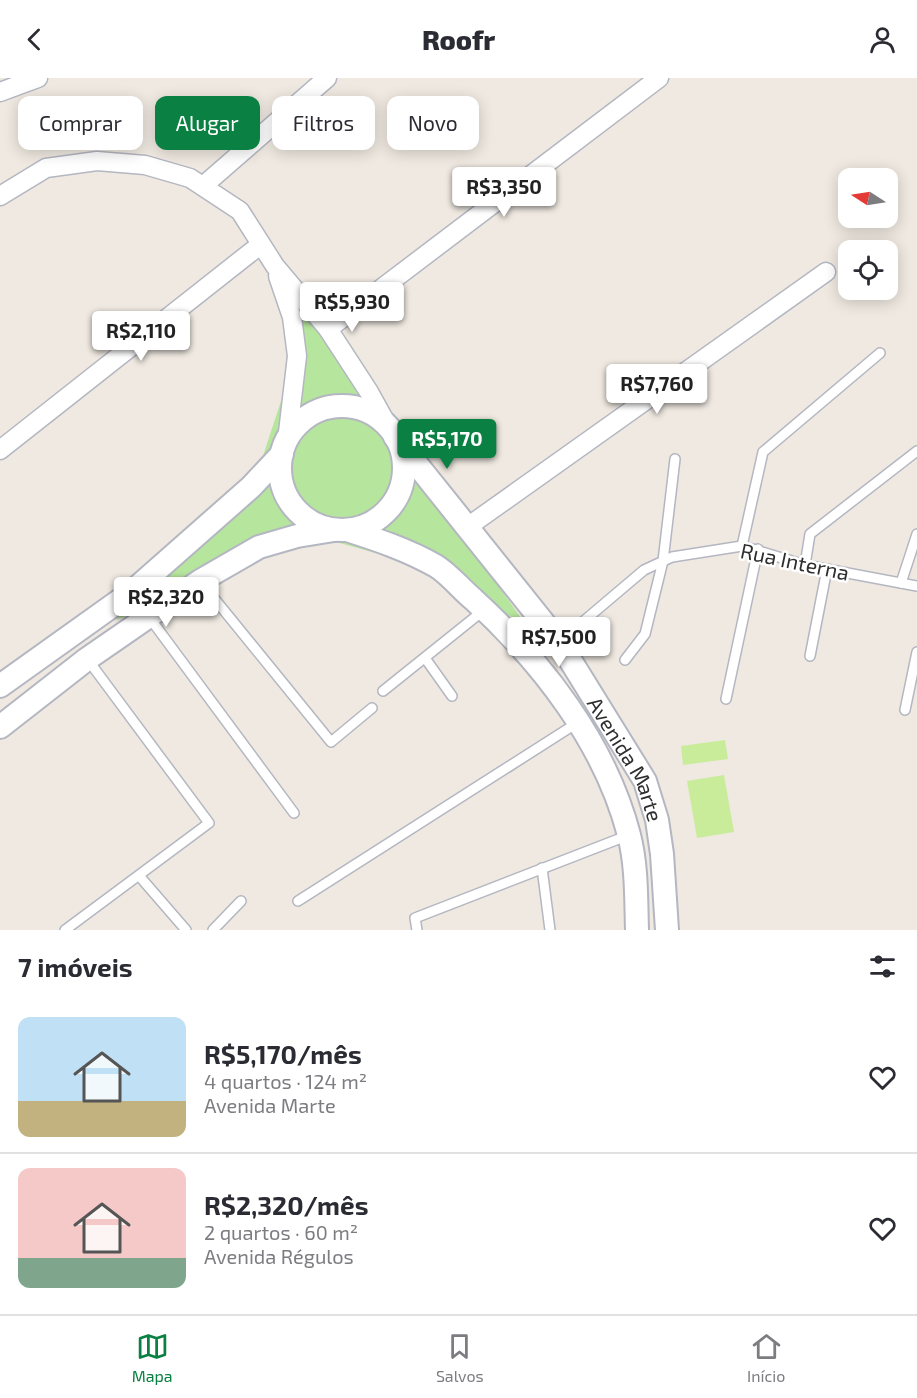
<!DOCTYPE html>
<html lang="pt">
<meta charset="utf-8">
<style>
:root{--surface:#fff;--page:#f7f7f7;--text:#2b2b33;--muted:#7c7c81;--line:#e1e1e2;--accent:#0b8043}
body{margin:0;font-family:"Exo 2",sans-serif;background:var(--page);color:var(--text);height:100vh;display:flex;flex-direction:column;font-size:22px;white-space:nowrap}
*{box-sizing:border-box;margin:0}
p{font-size:20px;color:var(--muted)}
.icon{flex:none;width:33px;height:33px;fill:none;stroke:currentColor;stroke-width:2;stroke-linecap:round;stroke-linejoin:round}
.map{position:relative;height:852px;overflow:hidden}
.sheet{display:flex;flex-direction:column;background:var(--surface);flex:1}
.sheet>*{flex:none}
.top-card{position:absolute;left:18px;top:18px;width:600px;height:54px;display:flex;gap:12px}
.needle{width:39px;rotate:282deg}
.controls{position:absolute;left:838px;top:90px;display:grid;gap:12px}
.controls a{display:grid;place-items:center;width:60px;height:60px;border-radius:12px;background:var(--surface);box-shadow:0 3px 15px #0003;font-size:30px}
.price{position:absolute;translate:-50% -51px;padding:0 14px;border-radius:6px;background:#fff;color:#222;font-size:20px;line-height:39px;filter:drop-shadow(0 2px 3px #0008)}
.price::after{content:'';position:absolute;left:50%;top:36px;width:18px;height:14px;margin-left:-9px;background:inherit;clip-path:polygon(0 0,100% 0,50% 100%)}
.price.current{background:var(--accent);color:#fff}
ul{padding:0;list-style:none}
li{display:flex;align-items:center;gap:18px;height:150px;padding:0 18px}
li+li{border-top:2px solid var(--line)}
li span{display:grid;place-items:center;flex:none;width:168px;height:120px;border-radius:12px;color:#555}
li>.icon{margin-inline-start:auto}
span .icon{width:72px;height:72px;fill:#fffc;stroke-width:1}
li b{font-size:26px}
h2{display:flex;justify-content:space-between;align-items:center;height:72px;padding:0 18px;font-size:26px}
.pill{padding:0 21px;border-radius:12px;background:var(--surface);box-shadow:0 3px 15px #0003;font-size:21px;line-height:54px}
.pill.current{background:var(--accent);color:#fff}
header{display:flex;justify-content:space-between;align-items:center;height:78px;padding:0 18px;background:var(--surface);font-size:27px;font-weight:800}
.tab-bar{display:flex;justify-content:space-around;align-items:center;height:84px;border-top:2px solid var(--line);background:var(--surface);font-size:16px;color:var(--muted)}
.tab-bar a{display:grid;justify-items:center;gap:3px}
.tab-bar .current{color:var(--accent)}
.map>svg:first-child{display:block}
.green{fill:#b6e59e}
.pitch{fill:#c9ec9a}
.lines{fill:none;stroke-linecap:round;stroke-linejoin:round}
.service-casing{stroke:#b4b7c1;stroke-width:12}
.minor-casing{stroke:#b4b7c1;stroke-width:21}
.tertiary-casing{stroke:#b4b7c1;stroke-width:26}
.service{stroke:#fff;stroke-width:9}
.minor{stroke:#fff;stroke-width:18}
.tertiary{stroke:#fff;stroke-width:22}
.labels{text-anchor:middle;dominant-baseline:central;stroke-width:5;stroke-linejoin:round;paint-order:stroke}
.street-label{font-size:21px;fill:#2e2e2e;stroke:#fff}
</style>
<header><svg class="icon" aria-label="back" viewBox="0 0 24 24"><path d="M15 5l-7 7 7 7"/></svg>Roofr<svg class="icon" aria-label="person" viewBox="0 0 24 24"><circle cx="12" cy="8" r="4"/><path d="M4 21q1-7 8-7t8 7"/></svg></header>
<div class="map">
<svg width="917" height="852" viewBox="0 0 917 852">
<rect width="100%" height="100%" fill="#efe9e1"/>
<path class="green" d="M302,231L526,547L412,485L336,464L277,474L116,542L259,390L282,320Z"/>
<g class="pitch">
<path d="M725,662L728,681L683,687L681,668Z"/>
<path d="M724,697L734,754L697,760L687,703Z"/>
</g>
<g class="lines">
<g class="service-casing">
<g id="service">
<path d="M742,468L763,374L880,275"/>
<path d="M805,487L810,456L917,373"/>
<path d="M200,503L331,664L372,630"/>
<path d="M901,505L917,456"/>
<path d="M149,539L294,735"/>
<path d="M559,564L644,492L672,479L742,468L805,487L917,508"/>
<path d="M810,578L827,491"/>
<path d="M425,580L452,618"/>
<path d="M625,582L645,556L663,483L675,381"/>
<path d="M383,613L484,532"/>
<path d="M726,621L758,471"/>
<path d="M905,632L917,574"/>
<path d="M542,790L550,852"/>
<path d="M141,800L186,852"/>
<path d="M298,823L577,645"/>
<path d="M65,852L209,745L88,582"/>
<path d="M213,852L241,823"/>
<path d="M417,852L415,840L629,757"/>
</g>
</g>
<g class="minor-casing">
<g id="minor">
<path d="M0,14L38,0"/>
<path d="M203,108L327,0"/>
<path d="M0,118L46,90L97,83L145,87L190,100L240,133L275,188L328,251L369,314L389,350"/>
<path d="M278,198L292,239L297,278L287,363"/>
<path d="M328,251L659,0"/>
<path d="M0,372L260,167"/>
<path d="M466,450L826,194"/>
</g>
</g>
<g class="tertiary-casing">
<g id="tertiary">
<circle cx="342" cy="390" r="62"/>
<path id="s1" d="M395,359L559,564L645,703L657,742L662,776L667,852"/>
<path d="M347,452C378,462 408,472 436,488C449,496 461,511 473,521C542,584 605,665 629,757C637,788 636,821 637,852"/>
<path d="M0,608L133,513L251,409L282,376"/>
<path d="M0,649L87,581L200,503L259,469L297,458L334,452"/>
</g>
</g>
<use href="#service" class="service"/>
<use href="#minor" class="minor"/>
<use href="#tertiary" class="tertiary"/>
</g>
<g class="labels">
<g class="street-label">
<text transform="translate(795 483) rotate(12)">Rua Interna</text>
<text stroke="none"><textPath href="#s1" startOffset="398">Avenida Marte</textPath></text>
</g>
</g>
</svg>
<div class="controls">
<a><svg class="needle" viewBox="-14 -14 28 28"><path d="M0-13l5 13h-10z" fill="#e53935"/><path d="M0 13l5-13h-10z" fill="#7c7c81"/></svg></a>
<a><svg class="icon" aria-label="locate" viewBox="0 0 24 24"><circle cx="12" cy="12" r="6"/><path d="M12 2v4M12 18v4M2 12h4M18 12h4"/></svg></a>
</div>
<b class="price" style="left:504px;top:140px">R$3,350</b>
<b class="price" style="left:352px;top:255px">R$5,930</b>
<b class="price" style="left:141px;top:284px">R$2,110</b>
<b class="price" style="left:657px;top:337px">R$7,760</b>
<b class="price current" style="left:447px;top:392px">R$5,170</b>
<b class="price" style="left:166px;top:550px">R$2,320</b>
<b class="price" style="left:559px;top:590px">R$7,500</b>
<div class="top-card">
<a class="pill">Comprar</a>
<a class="pill current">Alugar</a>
<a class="pill">Filtros</a>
<a class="pill">Novo</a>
</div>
</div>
<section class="sheet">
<h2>7 imóveis<svg class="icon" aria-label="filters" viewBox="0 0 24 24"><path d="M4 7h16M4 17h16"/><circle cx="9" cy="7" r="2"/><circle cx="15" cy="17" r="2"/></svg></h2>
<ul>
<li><span style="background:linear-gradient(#bfe0f5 70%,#c2b280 0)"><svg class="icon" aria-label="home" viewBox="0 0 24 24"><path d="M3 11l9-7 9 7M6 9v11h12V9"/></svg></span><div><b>R$5,170/mês</b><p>4 quartos · 124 m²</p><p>Avenida Marte</p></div><svg class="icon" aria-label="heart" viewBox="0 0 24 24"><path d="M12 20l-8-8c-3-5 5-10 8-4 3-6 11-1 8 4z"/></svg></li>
<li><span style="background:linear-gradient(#f6c9c9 75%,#7fa58c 0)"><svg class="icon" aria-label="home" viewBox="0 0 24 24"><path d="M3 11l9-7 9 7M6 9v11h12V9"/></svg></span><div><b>R$2,320/mês</b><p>2 quartos · 60 m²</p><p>Avenida Régulos</p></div><svg class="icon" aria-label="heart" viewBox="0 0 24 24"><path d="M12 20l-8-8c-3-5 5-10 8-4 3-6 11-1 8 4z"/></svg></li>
</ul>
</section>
<nav class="tab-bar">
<a class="current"><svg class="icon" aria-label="map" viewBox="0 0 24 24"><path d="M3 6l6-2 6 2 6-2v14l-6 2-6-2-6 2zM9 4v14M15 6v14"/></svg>Mapa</a>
<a><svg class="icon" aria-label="saved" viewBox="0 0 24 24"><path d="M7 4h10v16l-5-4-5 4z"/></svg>Salvos</a>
<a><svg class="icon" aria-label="home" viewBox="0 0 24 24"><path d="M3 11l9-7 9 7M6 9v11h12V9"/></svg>Início</a>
</nav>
